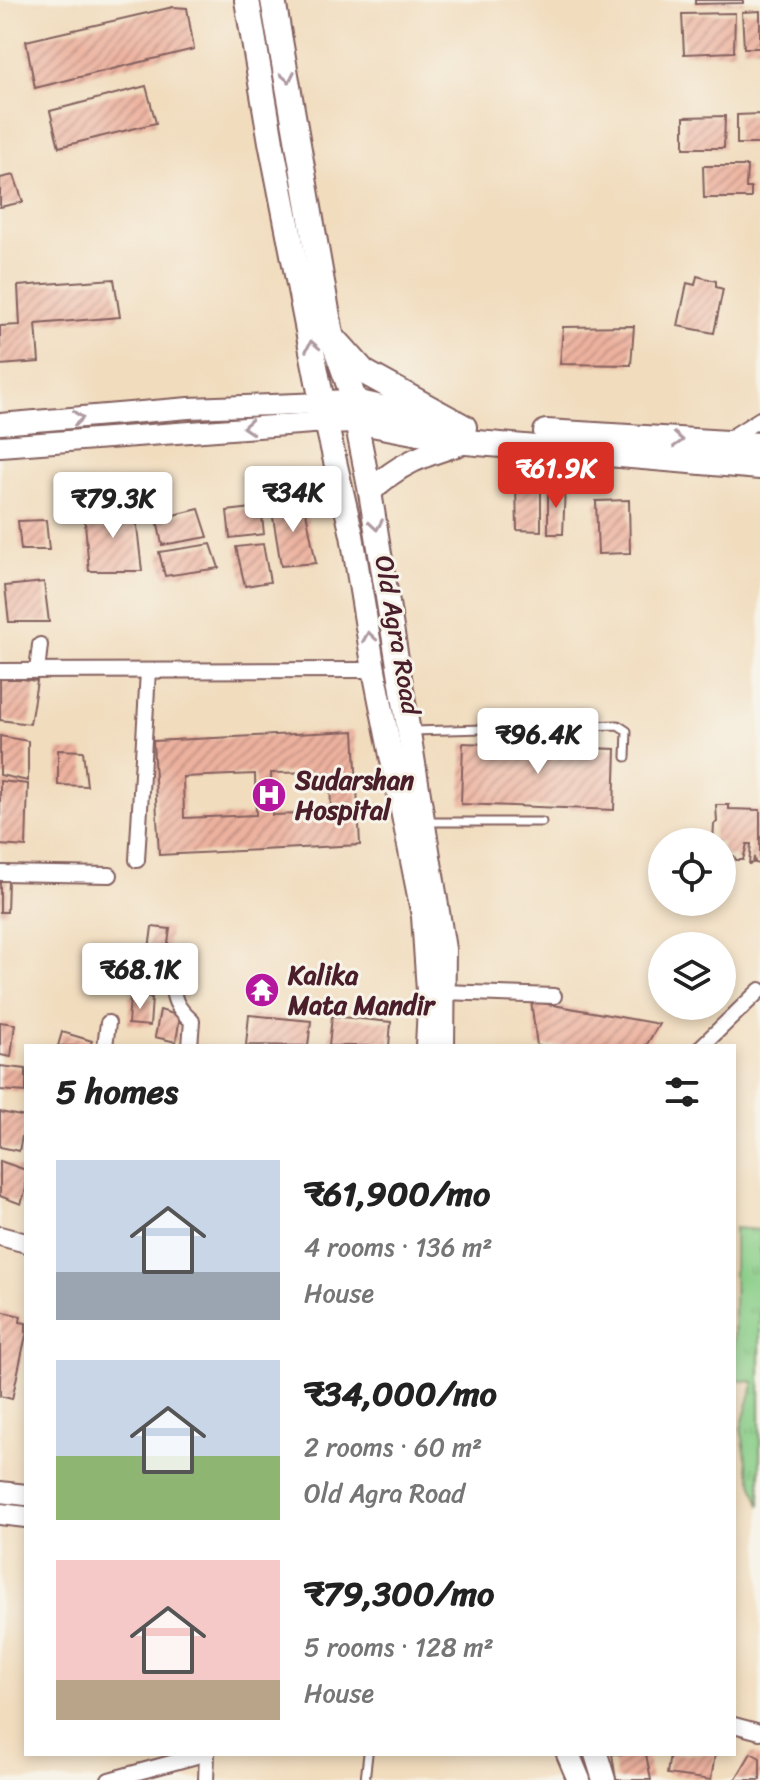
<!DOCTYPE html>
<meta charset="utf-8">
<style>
:root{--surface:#fff;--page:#f6f6f6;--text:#222;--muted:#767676;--accent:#d93025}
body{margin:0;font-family:Sriracha,sans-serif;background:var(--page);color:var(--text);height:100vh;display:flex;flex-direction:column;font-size:30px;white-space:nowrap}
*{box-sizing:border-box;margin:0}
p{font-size:26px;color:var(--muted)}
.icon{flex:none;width:44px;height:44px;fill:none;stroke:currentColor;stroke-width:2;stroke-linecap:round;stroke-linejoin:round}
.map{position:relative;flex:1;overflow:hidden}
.drawer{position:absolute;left:24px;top:1044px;width:712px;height:712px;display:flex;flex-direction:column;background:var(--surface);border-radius:0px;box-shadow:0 4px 12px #0003}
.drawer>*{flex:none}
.tools{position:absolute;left:648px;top:828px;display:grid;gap:16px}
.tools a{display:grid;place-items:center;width:88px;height:88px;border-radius:50%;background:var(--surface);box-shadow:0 4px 12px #0003;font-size:40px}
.price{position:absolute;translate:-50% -68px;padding:0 18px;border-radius:8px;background:#fff;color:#222;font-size:26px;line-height:52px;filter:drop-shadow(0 2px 4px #0008)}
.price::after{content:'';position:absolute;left:50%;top:48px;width:24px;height:18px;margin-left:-12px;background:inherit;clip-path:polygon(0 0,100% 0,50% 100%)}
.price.selected{background:var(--accent);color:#fff}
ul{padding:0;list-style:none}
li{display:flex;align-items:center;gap:24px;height:200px;padding:0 32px}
li span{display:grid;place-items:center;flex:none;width:224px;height:160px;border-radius:0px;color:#555}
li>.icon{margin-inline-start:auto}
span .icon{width:96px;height:96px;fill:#fffc;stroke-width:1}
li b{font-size:34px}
h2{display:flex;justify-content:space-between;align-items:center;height:96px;padding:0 32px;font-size:34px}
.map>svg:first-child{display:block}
.grass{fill:url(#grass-tufts);stroke:#6a765a;stroke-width:2}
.building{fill:url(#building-hatch);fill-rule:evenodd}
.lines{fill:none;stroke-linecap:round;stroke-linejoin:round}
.service-casing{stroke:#84615e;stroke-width:11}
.minor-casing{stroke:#84615e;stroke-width:18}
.tertiary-casing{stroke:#84615e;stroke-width:22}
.secondary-casing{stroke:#84615e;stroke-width:24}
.primary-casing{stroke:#84615e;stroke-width:26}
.trunk-casing{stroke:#84615e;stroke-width:28}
.service{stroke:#fff;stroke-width:7}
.minor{stroke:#fff;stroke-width:14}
.tertiary{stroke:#fff;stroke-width:18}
.secondary{stroke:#fff;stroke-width:20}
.primary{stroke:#fff;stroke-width:22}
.trunk{stroke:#fff;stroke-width:24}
.oneway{stroke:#ae9aa0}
.labels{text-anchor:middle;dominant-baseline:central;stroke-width:6;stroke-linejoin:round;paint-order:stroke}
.street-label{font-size:26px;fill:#4a1f2b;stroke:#f7f3e8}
.poi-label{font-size:26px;font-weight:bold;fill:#4a1f2b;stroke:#f7f3e8;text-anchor:start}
</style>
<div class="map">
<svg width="760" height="1780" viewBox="0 0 760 1780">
<defs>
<pattern id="grass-tufts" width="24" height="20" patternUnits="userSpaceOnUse" patternTransform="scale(2)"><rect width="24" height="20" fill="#89ce88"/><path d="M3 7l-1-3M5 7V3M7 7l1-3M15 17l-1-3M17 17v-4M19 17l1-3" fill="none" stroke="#78b076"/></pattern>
<pattern id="building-hatch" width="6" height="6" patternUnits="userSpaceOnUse" patternTransform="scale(2)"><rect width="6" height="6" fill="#edb29f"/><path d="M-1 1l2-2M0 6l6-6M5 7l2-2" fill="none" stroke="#c29082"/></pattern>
</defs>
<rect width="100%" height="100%" fill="#f7f3e8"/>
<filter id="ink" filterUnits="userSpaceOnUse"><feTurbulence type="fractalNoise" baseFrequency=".0125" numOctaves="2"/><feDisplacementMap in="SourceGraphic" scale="16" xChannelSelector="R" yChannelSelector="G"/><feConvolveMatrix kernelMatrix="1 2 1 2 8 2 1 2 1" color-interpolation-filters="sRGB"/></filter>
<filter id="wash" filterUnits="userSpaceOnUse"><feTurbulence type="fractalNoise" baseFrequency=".006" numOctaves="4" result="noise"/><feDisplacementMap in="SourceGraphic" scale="32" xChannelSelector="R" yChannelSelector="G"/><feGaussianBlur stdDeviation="1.8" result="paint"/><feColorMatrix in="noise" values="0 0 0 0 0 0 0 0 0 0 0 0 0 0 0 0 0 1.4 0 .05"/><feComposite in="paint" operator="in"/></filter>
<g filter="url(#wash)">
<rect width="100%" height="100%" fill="#f1dcbd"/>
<path class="grass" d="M734,1228L760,1230V1506L748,1469L741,1428L754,1382L734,1380Z"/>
<g id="blocks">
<g class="building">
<path d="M695,0H743V3L695,4Z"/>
<path d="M173,7L187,8L194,49L35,88L26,41Z"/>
<path d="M760,11V48H744L742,12Z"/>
<path d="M735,13L734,52L684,54L682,14Z"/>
<path d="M146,86L156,123L59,147L50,111Z"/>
<path d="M760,114V144H737V115Z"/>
<path d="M725,116L724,148H684V117Z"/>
<path d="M703,166H747L746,188H751V198H704Z"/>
<path d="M14,175L23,202L0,207V178Z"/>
<path d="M697,276L716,281V287L723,289L714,333L678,326L687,283L695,285Z"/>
<path d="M114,279L120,317L36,324L39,362L0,365V326L20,325L18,286Z"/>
<path d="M634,326L631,365L560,364L563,327Z"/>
<path d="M516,485L541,486V531L517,530Z"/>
<path d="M548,486L565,487L563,534H548Z"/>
<path d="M629,500L630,553L598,554L596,501Z"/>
<path d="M304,502L316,563L281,566L271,505Z"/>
<path d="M261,507L264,534L230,538L227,511Z"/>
<path d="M135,509L142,571H89L84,510Z"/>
<path d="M199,509L208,537L162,545L157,519Z"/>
<path d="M46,520L49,550H21L18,521Z"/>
<path d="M211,544L219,568L165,576L159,552Z"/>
<path d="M263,544L270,582L245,586L236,547Z"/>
<path d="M44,582L49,622H9L5,586Z"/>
<path d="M0,676L37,681L30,724L0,720Z"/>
<path d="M354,731L360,845L159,855L153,741ZM330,772L331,813L272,815L271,773ZM255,774L256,815L184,818L183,777Z"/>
<path d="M0,736L28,741V781L0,775Z"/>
<path d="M463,743L616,749L614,810L461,804Z"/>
<path d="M58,750L83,751L87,786L58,785Z"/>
<path d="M0,781L28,784L26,847L0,845Z"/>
<path d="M716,805H729V809L760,810V864L755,863L754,857L753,863L749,864L751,844H747L743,860H736L734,856H722V842H713L714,824L717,822Z"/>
<path d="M0,880H8L7,912H0Z"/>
<path d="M152,927L170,929L167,951L149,949Z"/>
<path d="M101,946L123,951L117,985L94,981Z"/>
<path d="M130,955L153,957L152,972L129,971Z"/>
<path d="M130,996L152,998L150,1026L128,1024Z"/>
<path d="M531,1001L659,1024L646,1046H537Z"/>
<path d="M160,1010L180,1016L176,1042L155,1037Z"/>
<path d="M249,1015L311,1021L308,1046L246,1045Z"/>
<path d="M332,1016L391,1022L389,1046H329Z"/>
<path d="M0,1022L15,1024L11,1057L0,1055Z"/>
<path d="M62,1032L92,1041L90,1046H58Z"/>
<path d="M0,1066L26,1069V1092L0,1090Z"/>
<path d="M0,1112L26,1117L19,1151L0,1147Z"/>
<path d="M0,1161L26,1170V1189L21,1204L0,1196Z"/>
<path d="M0,1311L21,1316L20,1322L26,1323V1335L12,1399L0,1396Z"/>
<path d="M751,1753L760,1758V1780H735Z"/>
<path d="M612,1754H646L651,1780H616Z"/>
<path d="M670,1754H715L711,1780L667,1774Z"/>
</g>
</g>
</g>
<g filter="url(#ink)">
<use href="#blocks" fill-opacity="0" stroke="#84615e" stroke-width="2"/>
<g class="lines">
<g class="service-casing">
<g id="service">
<path d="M413,731L618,725L627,731L626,757"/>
<path d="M428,822H542"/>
<path d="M365,1780L368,1754"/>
</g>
</g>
<g class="minor-casing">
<g id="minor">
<path d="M727,440L760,419"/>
<path d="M0,671L374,670"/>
<path d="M37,671L40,645"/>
<path d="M137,860L148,671"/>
<path d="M0,873L110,875"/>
<path d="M170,971C174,996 172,1004 192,1021L190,1046"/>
<path d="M444,992L554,996"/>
<path d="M105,1046L108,1023"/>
<path d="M702,1046L760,990"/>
<path d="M734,1725L760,1732"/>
<path d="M109,1780L204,1754"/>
<path d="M206,1780L207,1754"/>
</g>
</g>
<g class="tertiary-casing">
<path id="tertiary" d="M0,1236L26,1243"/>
</g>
<g class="secondary-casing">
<g id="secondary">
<path d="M0,424L189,408L323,403"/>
<path d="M0,446L326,422"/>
<path d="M0,1492L26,1495"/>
<path d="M0,1514L26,1517"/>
</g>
</g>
<g class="primary-casing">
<g id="primary">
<path d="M356,421L370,492L444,949L443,1046"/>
<path d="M326,422L352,535L374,670L423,916L429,1006L427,1046"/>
<path d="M370,492C399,462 427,454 466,442"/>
<path d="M568,1754L579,1780"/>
<path d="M596,1754L604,1780"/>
</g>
</g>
<g class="trunk-casing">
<g id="trunk">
<path d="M247,0L271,142L326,422L356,421L466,442L760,467"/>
<path d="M273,0L331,334L355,402L356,416"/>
<path d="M340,345L364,372L464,427"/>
<path d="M323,403L355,402L438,421"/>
<path d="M546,432L760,445"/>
</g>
</g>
<use href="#service" class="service"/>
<use href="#minor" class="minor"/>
<use href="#tertiary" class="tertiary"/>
<use href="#secondary" class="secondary"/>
<use href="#primary" class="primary"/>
<use href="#trunk" class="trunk"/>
</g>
<defs><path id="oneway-chevron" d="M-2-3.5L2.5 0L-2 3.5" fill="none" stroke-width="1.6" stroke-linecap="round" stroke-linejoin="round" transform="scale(2)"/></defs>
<g class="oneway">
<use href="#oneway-chevron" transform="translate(288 77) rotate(79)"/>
<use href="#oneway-chevron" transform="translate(312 346) rotate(-101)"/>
<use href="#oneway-chevron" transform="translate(78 418) rotate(-5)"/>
<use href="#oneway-chevron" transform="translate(248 427) rotate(176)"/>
<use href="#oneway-chevron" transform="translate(678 440) rotate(3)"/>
<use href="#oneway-chevron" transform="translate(376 525) rotate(81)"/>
<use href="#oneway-chevron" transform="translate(369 637) rotate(-99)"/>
</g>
</g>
<defs>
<g id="hospital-disc" transform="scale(1.8)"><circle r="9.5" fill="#b5179e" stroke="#f7f3e8"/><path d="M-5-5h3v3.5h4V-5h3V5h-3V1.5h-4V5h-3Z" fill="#fff"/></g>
<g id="temple-disc" transform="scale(1.8)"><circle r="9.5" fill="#b5179e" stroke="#f7f3e8"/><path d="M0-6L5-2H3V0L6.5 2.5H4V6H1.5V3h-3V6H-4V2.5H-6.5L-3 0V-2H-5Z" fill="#fff"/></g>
</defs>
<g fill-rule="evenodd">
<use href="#hospital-disc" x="269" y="795"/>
<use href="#temple-disc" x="262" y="990"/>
</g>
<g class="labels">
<g class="street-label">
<text transform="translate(398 635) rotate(80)">Old Agra Road</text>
</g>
<g class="poi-label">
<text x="295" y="780">Sudarshan<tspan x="295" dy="30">Hospital</tspan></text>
<text x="288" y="975">Kalika<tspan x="288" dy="30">Mata Mandir</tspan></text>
</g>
</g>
</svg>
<div class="tools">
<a><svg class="icon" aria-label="locate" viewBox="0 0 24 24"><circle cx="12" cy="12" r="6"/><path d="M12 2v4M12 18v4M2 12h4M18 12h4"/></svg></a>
<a><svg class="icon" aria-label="layers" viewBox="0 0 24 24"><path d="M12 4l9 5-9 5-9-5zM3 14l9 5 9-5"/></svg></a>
</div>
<b class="price selected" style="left:556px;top:510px">₹61.9K</b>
<b class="price" style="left:293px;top:534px">₹34K</b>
<b class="price" style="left:113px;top:540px">₹79.3K</b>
<b class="price" style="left:538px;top:776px">₹96.4K</b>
<b class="price" style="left:140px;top:1011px">₹68.1K</b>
<section class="drawer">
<h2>5 homes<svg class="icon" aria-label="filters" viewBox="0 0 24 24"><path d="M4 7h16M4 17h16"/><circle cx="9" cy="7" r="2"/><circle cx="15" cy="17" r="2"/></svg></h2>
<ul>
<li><span style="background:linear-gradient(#c9d6e8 70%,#9aa5b1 0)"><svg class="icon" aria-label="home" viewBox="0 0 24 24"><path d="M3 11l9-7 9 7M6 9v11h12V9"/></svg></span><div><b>₹61,900/mo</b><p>4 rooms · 136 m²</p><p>House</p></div></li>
<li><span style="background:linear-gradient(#c9d6e8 60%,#8fb573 0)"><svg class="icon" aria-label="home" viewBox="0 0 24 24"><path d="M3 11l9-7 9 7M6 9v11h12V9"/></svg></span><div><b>₹34,000/mo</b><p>2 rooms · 60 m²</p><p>Old Agra Road</p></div></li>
<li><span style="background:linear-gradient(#f6c9c9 75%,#b9a48a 0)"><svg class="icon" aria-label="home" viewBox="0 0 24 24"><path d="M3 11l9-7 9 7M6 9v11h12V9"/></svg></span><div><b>₹79,300/mo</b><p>5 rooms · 128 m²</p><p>House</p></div></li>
</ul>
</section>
</div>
